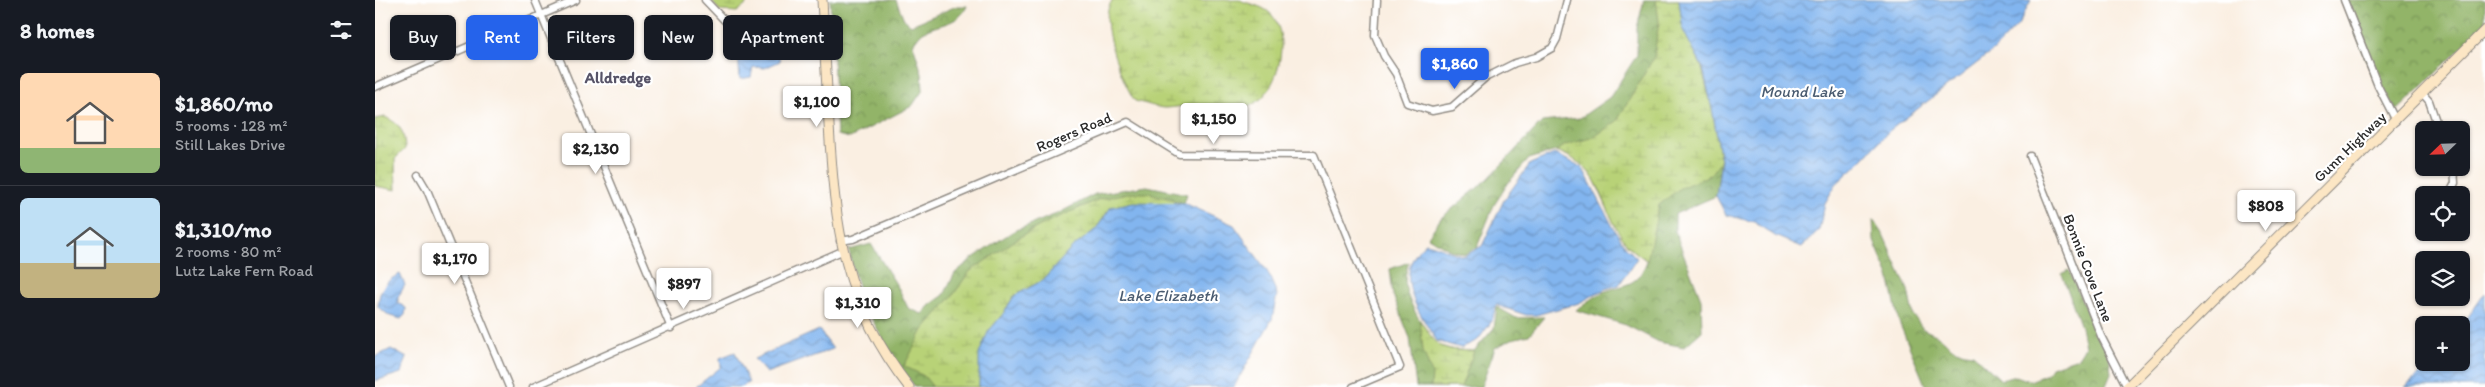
<!DOCTYPE html>
<meta charset="utf-8">
<style>
:root{--surface:#171b24;--page:#20242c;--text:#f1f3f6;--muted:#9ea1a6;--line:#363941;--accent:#2563eb}
body{margin:0;font-family:Itim,sans-serif;background:var(--page);color:var(--text);height:100vh;display:flex;flex-direction:column;font-size:19px;white-space:nowrap}
*{box-sizing:border-box;margin:0}
p{font-size:16px;color:var(--muted)}
.icon{flex:none;width:28px;height:28px;fill:none;stroke:currentColor;stroke-width:2;stroke-linecap:round;stroke-linejoin:round}
.map{position:relative;flex:1;overflow:hidden}
.panel{display:flex;flex-direction:column;background:var(--surface);width:375px}
.panel>*{flex:none}
.guide{position:absolute;left:15px;top:15px;width:475px;height:45px;display:flex;gap:10px}
.needle{width:32px;rotate:247deg}
.controls{position:absolute;left:2040px;top:121px;display:grid;gap:10px}
.controls a{display:grid;place-items:center;width:55px;height:55px;border-radius:8px;background:var(--surface);box-shadow:0 1px 4px #0004;font-size:25px}
.price{position:absolute;translate:-50% -42px;padding:0 11px;border-radius:5px;background:#fff;color:#222;font-size:16px;line-height:32px;filter:drop-shadow(0 1px 2px #0008)}
.price::after{content:'';position:absolute;left:50%;top:30px;width:15px;height:11px;margin-left:-8px;background:inherit;clip-path:polygon(0 0,100% 0,50% 100%)}
.price.current{background:var(--accent);color:#fff}
ul{padding:0;list-style:none}
li{display:flex;align-items:center;gap:15px;height:125px;padding:0 20px}
li+li{border-top:1px solid var(--line)}
li span{display:grid;place-items:center;flex:none;width:140px;height:100px;border-radius:8px;color:#555}
li>.icon{margin-inline-start:auto}
span .icon{width:60px;height:60px;fill:#fffc;stroke-width:1}
li b{font-size:21px}
h2{display:flex;justify-content:space-between;align-items:center;height:60px;padding:0 20px;font-size:21px}
.chip{padding:0 18px;border-radius:8px;background:var(--surface);box-shadow:0 1px 4px #0004;font-size:18px;line-height:45px}
.chip.current{background:var(--accent);color:#fff}
main{display:flex;flex:1;min-height:0}
.map>svg:first-child{display:block}
.forest{fill:url(#forest-crowns);stroke:#5e704a}
.wetland{fill:url(#wetland-marsh);stroke:#727e51}
.water{fill:url(#water-waves);stroke:#56708d}
.lines{fill:none;stroke-linecap:round;stroke-linejoin:round}
.minor-casing{stroke:#928d86;stroke-width:9}
.secondary-casing{stroke:#928d86;stroke-width:11}
.minor{stroke:#fff;stroke-width:6}
.secondary{stroke:#fce6c4;stroke-width:9}
.labels{text-anchor:middle;dominant-baseline:central;stroke-width:4.5;stroke-linejoin:round;paint-order:stroke}
.street-label{font-size:15px;fill:#2b2b2b;stroke:#fff}
.neighbourhood-label{font-size:16px;font-weight:bold;fill:#575468;stroke:#fff}
.water-label{font-size:16px;font-style:italic;fill:#495b70;stroke:#fff}
</style>
<main>
<section class="panel">
<h2>8 homes<svg class="icon" aria-label="filters" viewBox="0 0 24 24"><path d="M4 7h16M4 17h16"/><circle cx="9" cy="7" r="2"/><circle cx="15" cy="17" r="2"/></svg></h2>
<ul>
<li><span style="background:linear-gradient(#ffd9b3 75%,#8fb573 0)"><svg class="icon" aria-label="home" viewBox="0 0 24 24"><path d="M3 11l9-7 9 7M6 9v11h12V9"/></svg></span><div><b>$1,860/mo</b><p>5 rooms · 128 m²</p><p>Still Lakes Drive</p></div></li>
<li><span style="background:linear-gradient(#bfe0f5 65%,#c2b280 0)"><svg class="icon" aria-label="home" viewBox="0 0 24 24"><path d="M3 11l9-7 9 7M6 9v11h12V9"/></svg></span><div><b>$1,310/mo</b><p>2 rooms · 80 m²</p><p>Lutz Lake Fern Road</p></div></li>
</ul>
</section>
<div class="map">
<svg width="2110" height="387" viewBox="0 0 2110 387">
<defs>
<pattern id="forest-crowns" width="20" height="18" patternUnits="userSpaceOnUse" patternTransform="scale(1.25)"><rect width="20" height="18" fill="#92b468"/><path d="M2 6a3 3 0 1 1 6 0M12 15a3 3 0 1 1 6 0" fill="none" stroke="#779356"/></pattern>
<pattern id="wetland-marsh" width="20" height="14" patternUnits="userSpaceOnUse" patternTransform="scale(1.25)"><rect width="20" height="14" fill="#b8d277"/><path d="M1 5h8M5 5V1M11 12h8M15 12V8" fill="none" stroke="#9eb467"/></pattern>
<pattern id="water-waves" width="16" height="10" patternUnits="userSpaceOnUse" patternTransform="scale(1.25)"><rect width="16" height="10" fill="#82b5ef"/><path d="M0 5q4-4 8 0t8 0" fill="none" stroke="#6b93c2"/></pattern>
</defs>
<rect width="100%" height="100%" fill="#fff"/>
<filter id="ink" filterUnits="userSpaceOnUse"><feTurbulence type="fractalNoise" baseFrequency=".02" numOctaves="2"/><feDisplacementMap in="SourceGraphic" scale="10" xChannelSelector="R" yChannelSelector="G"/><feConvolveMatrix kernelMatrix="1 2 1 2 8 2 1 2 1" color-interpolation-filters="sRGB"/></filter>
<filter id="wash" filterUnits="userSpaceOnUse"><feTurbulence type="fractalNoise" baseFrequency=".0096" numOctaves="4" result="noise"/><feDisplacementMap in="SourceGraphic" scale="20" xChannelSelector="R" yChannelSelector="G"/><feGaussianBlur stdDeviation="1.12" result="paint"/><feColorMatrix in="noise" values="0 0 0 0 0 0 0 0 0 0 0 0 0 0 0 0 0 1.4 0 .05"/><feComposite in="paint" operator="in"/></filter>
<g filter="url(#wash)">
<rect width="100%" height="100%" fill="#faefe2"/>
<g class="forest">
<path d="M455,0H521L529,19L536,25L582,6H592C584,25 564,23 548,32C544,35 541,40 538,44L547,74L548,90L537,106L475,138L462,135Z"/>
<path d="M1269,0H1304L1308,30L1328,69L1337,108L1346,160L1341,196L1300,214V232L1326,299L1327,331L1309,347L1284,342L1251,325L1201,310C1211,304 1221,295 1231,291C1254,283 1262,286 1272,261L1252,245L1240,225L1216,172L1202,159L1181,151L1154,159L1134,182L1119,205L1102,247L1090,254L1075,250L1053,237L1066,218L1113,179L1167,122L1205,118L1235,97L1262,55V28Z"/>
<path d="M1967,0H2110V25L2022,111L1998,76Z"/>
<path d="M772,186L812,194L809,203H787L696,249L668,280L603,381L604,387H540C510,347 482,300 474,250L496,244L524,289L533,308L547,314L555,305L569,295L580,273L598,258L637,232L684,213L720,194Z"/>
<path d="M1498,219L1507,232L1533,290L1538,315L1548,329L1563,336L1577,348L1589,353L1598,354L1626,380L1641,376L1655,381L1672,374L1676,367L1703,358L1710,347L1706,327L1687,274L1694,270L1720,331L1734,353L1736,373L1730,387H1551L1524,322L1514,276L1499,241Z"/>
<path d="M1034,262C1030,272 1029,283 1032,293C1035,304 1053,338 1061,343C1073,351 1086,350 1099,351L1119,328L1122,307L1141,318L1169,317L1154,335L1137,339L1120,348L1106,387H1041L1035,338L1018,295L1015,269Z"/>
</g>
<g class="wetland">
<path d="M335,0H371V5L362,12L345,11Z"/>
<path d="M738,0H865C875,5 887,5 896,14C917,36 903,97 874,106C862,110 851,105 840,105C823,103 807,107 790,108C783,108 769,103 760,101C748,84 720,17 738,0Z"/>
<path d="M1281,0H1304L1308,30L1326,65L1337,108L1346,160L1335,175L1305,188L1284,205L1272,261C1265,255 1256,250 1251,243C1223,206 1232,169 1181,151L1191,145L1219,137L1242,121L1279,57L1284,21Z"/>
<path d="M10,117C26,124 29,132 30,149L20,159L21,190L0,186V119Z"/>
<path d="M753,193H774L809,203L736,207L721,229L696,249L668,280L639,296L628,314L613,332L604,387H558L549,376L529,366L548,330L579,294L594,272L645,237L670,223L725,199Z"/>
<path d="M1045,320C1063,348 1065,350 1099,351L1086,387H1056L1057,374L1048,351Z"/>
</g>
<g class="water">
<path d="M1304,0H1656L1643,25L1619,50L1514,131L1485,162L1461,184L1450,203L1444,230L1426,247L1400,236L1379,222L1351,215L1341,196L1346,160L1337,108L1328,68L1308,30Z"/>
<path d="M373,44H401L405,61L390,68L378,67L376,77L365,79L363,55Z"/>
<path d="M1179,154L1201,164L1208,169L1238,227L1250,246L1262,258L1244,285L1230,289L1204,303L1161,315H1151L1121,305L1117,321L1103,340L1086,348L1062,341C1042,311 1016,272 1051,243C1064,245 1075,253 1089,256L1107,246L1129,200L1155,164Z"/>
<path d="M758,202L809,203L859,225L892,271L902,294L897,319L859,387H604V354L613,332L628,314L639,296L668,280L697,248L721,229L736,207Z"/>
<path d="M25,274L30,285L23,297V303L31,308L30,315L26,319L15,316L3,307C4,289 10,281 25,274Z"/>
<path d="M2110,293V387H2030L2058,363L2086,362V327Z"/>
<path d="M444,330L458,349L391,373L379,359Z"/>
<path d="M16,349L32,358L26,373L0,381V357Z"/>
<path d="M360,352L374,383L365,387H321L346,367L345,358Z"/>
</g>
</g>
<g filter="url(#ink)">
<g class="lines">
<g class="minor-casing">
<g id="minor">
<path d="M160,0L296,328"/>
<path d="M330,0L350,21L364,30L448,24"/>
<path d="M1002,0L1000,35L1009,56L1021,74L1032,103L1057,111L1077,107L1110,78L1140,63L1161,57L1177,48L1182,39L1192,0"/>
<path d="M1969,0L2003,86L2021,121"/>
<path d="M0,87L201,0"/>
<path d="M2047,93L2054,101L2064,130"/>
<path d="M1655,156L1726,336L1752,387"/>
<path d="M43,175L52,190L134,387"/>
<path d="M2074,195L2080,183L2079,168"/>
<path d="M465,241L478,239L753,122L804,154L939,155L1025,367L978,387"/>
<path d="M158,387L467,251"/>
</g>
</g>
<g class="secondary-casing">
<g id="secondary">
<path d="M447,0C449,42 452,83 454,125C460,227 468,303 534,387"/>
<path d="M1752,387L2110,30"/>
</g>
</g>
<use href="#minor" class="minor"/>
<use href="#secondary" class="secondary"/>
</g>
</g>
<g class="labels">
<g class="street-label">
<text transform="translate(699 132) rotate(-23)">Rogers Road</text>
<text transform="translate(1975 147) rotate(-44)">Gunn Highway</text>
<text transform="translate(1713 268) rotate(69)">Bonnie Cove Lane</text>
</g>
<g class="neighbourhood-label">
<text x="243" y="77">Alldredge</text>
</g>
<g class="water-label">
<text x="1427" y="91">Mound Lake</text>
<text x="793" y="295">Lake Elizabeth</text>
</g>
</g>
</svg>
<div class="controls">
<a><svg class="needle" viewBox="-14 -14 28 28"><path d="M0-13l5 13h-10z" fill="#e53935"/><path d="M0 13l5-13h-10z" fill="#9ea1a6"/></svg></a>
<a><svg class="icon" aria-label="locate" viewBox="0 0 24 24"><circle cx="12" cy="12" r="6"/><path d="M12 2v4M12 18v4M2 12h4M18 12h4"/></svg></a>
<a><svg class="icon" aria-label="layers" viewBox="0 0 24 24"><path d="M12 4l9 5-9 5-9-5zM3 14l9 5 9-5"/></svg></a>
<a>+</a>
</div>
<b class="price current" style="left:1080px;top:90px">$1,860</b>
<b class="price" style="left:442px;top:128px">$1,100</b>
<b class="price" style="left:839px;top:145px">$1,150</b>
<b class="price" style="left:221px;top:175px">$2,130</b>
<b class="price" style="left:1891px;top:232px">$808</b>
<b class="price" style="left:80px;top:285px">$1,170</b>
<b class="price" style="left:309px;top:310px">$897</b>
<b class="price" style="left:483px;top:329px">$1,310</b>
<div class="guide">
<a class="chip">Buy</a>
<a class="chip current">Rent</a>
<a class="chip">Filters</a>
<a class="chip">New</a>
<a class="chip">Apartment</a>
</div>
</div>
</main>
